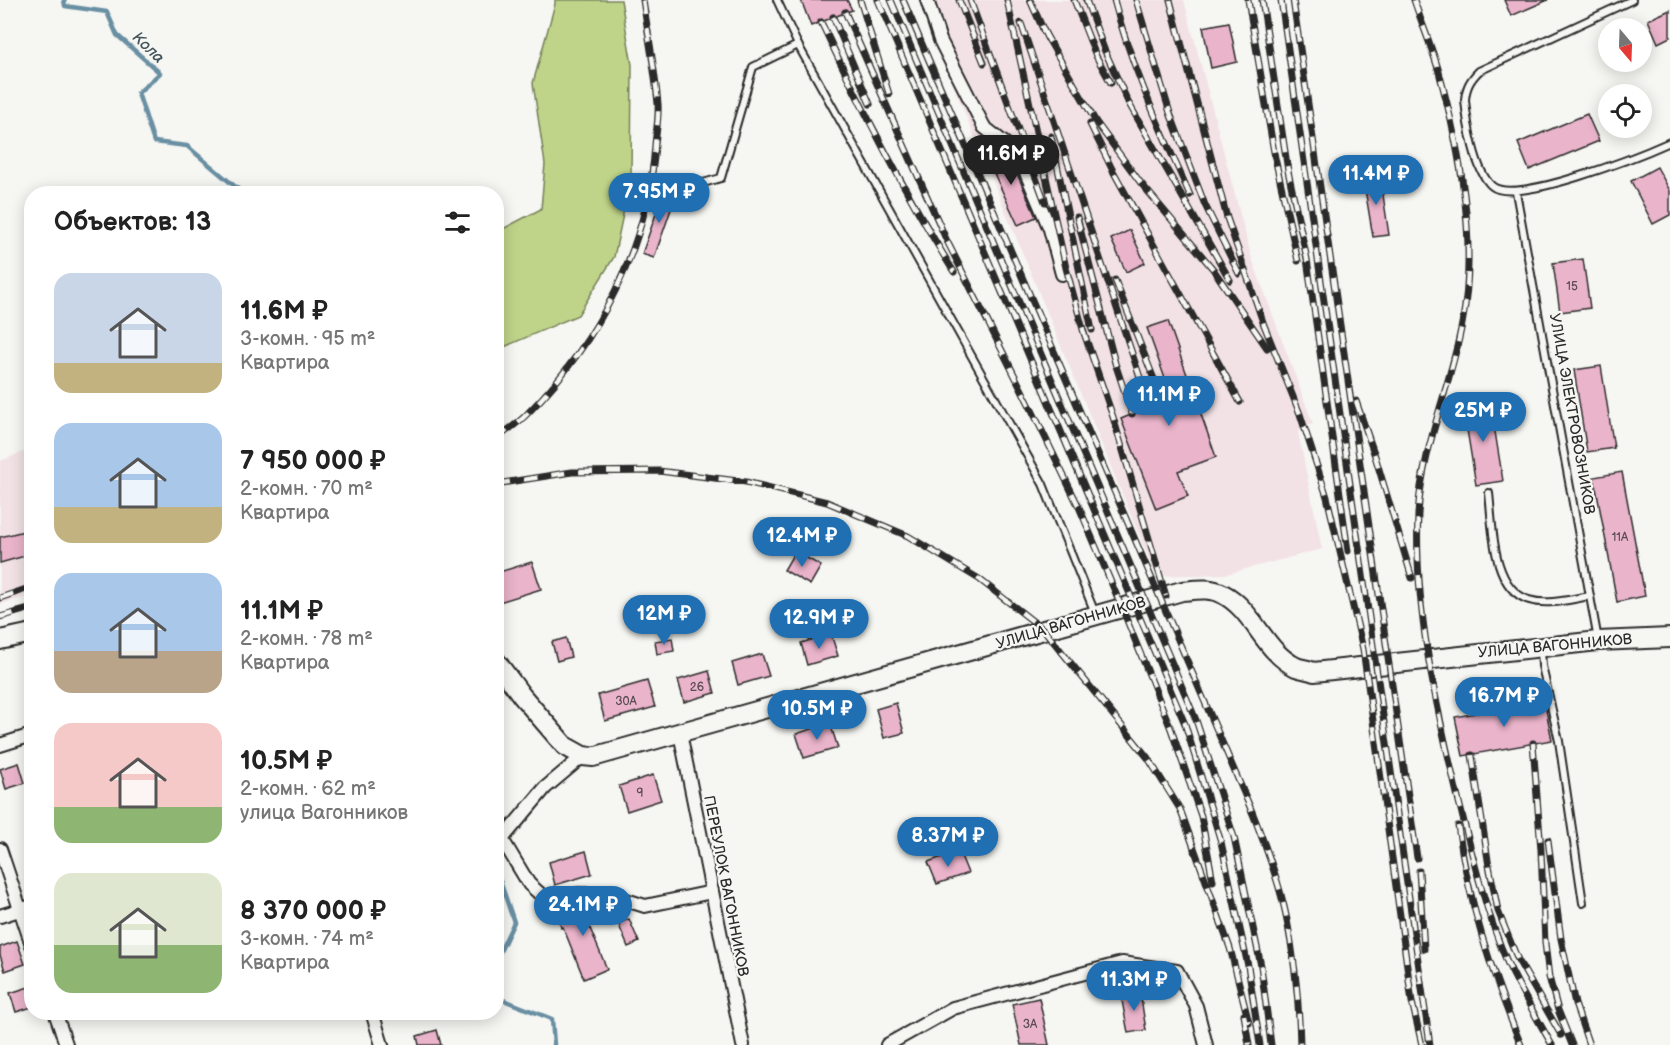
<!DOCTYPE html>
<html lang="ru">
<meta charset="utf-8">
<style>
:root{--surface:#fff;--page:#f2f2f2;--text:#222;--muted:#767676;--accent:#1f6fb2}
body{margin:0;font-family:"Balsamiq Sans",sans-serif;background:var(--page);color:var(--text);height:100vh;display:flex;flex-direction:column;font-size:22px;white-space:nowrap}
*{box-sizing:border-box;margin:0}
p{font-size:20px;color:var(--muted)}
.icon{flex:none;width:33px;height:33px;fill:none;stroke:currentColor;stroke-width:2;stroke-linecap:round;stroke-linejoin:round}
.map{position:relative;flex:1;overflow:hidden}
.side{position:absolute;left:24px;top:186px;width:480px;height:834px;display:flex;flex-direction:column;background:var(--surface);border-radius:24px;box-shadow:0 3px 15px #0003}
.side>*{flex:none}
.needle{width:39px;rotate:161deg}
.fabs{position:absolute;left:1598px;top:18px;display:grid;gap:12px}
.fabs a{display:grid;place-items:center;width:54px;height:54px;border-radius:50%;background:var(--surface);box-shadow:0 3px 15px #0003;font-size:30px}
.price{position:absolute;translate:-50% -51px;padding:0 14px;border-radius:21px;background:var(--accent);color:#fff;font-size:20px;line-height:39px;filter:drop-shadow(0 2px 3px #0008)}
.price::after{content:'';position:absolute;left:50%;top:36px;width:18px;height:14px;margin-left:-9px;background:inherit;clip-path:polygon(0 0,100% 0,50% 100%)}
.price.selected{background:#222;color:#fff}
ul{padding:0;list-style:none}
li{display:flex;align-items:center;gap:18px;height:150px;padding:0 30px}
li span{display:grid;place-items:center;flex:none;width:168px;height:120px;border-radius:18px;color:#555}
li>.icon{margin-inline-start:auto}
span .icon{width:72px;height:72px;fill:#fffc;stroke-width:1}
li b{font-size:26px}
h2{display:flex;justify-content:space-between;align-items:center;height:72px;padding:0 30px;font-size:26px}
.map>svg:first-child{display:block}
.built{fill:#f2e2e6}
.green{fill:#bfd489;stroke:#75805a;stroke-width:1.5}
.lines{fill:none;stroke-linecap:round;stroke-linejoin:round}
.stream{stroke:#698fa3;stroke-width:4.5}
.building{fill:#eab4cb;stroke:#2b2b2b;stroke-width:1.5}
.lane-casing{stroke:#2b2b2b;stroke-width:10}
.street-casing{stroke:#2b2b2b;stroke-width:16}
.secondary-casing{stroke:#2b2b2b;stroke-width:22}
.lane{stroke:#f6f6f2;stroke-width:6}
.street{stroke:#f6f6f2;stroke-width:12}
.secondary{stroke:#f6f6f2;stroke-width:18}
.rail-casing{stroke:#2b2b2b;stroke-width:7}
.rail{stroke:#f6f6f2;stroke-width:4.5;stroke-dasharray:14;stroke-linecap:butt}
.labels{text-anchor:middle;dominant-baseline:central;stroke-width:4.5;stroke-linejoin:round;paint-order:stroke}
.number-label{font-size:12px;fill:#5b4d53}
.street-label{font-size:15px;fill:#2b2b2b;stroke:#f6f6f2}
.water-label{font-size:16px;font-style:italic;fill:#45545d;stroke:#f6f6f2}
</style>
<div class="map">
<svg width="1670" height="1045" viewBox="0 0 1670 1045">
<rect width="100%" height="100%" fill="#f6f6f2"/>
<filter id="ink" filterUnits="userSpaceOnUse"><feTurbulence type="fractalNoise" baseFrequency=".0167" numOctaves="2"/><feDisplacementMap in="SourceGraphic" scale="12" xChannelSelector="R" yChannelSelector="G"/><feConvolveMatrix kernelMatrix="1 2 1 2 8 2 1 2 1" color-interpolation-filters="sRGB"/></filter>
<g filter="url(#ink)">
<g class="built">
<path d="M918,0H1184L1251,256L1313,424L1304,427L1298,432L1322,549L1227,574L1156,576Z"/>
<path d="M31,449V596L0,604V461Z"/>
</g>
<path class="green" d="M555,0H621L632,65L631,177L614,257L578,315L497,350V232L541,209L545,164L533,83L555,4Z"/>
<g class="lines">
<g class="stream">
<path d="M64,0L65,6L107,12L117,35L160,73L138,93L154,142L187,146L244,194"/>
<path d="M496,881H500L514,922L496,960"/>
<path d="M496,997L552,1019L554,1045"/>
</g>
</g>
<g class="building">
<path d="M801,0H847L852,10L811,26Z"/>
<path d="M1504,0H1548L1511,16Z"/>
<path d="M1670,10V37L1658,43L1648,20Z"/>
<path d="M1229,22L1237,62L1211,68L1203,27Z"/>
<path d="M1587,114L1599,141L1529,170L1518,143Z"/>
<path d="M997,148L1010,158L1036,217L1018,225L985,154Z"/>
<path d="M1657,167L1670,191V215L1653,224L1631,181Z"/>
<path d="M1380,175L1389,235L1373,237L1363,177Z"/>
<path d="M664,191L676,195L654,258L642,254Z"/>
<path d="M1130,230L1145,263L1126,272L1111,239Z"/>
<path d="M1583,259L1590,308L1560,312L1553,263Z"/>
<path d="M1168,321L1216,457L1178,471L1188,496L1156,509L1121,419L1172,398L1147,328Z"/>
<path d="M1601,366L1614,448L1587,452L1574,370Z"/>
<path d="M1490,401L1503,481L1476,485L1463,405Z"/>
<path d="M1622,472L1645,596L1617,602L1594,477Z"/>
<path d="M32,529V554L0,563V537Z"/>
<path d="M795,551L821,566L810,585L784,570Z"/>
<path d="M532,562L541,589L496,603V573Z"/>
<path d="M831,634L838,656L807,665L801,643Z"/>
<path d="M566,638L571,657L557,661L552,642Z"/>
<path d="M672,638L674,651L657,654L655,641Z"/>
<path d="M762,654L769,676L738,685L732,663Z"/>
<path d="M709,671L715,693L684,702L678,680Z"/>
<path d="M647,681L655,707L605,721L598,695Z"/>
<path d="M1544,700L1552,740L1463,756L1455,717Z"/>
<path d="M896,703L904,733L884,738L876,709Z"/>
<path d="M830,723L838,748L804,758L796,734Z"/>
<path d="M19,763L25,783L6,789L0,769Z"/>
<path d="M653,775L661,800L627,811L619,786Z"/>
<path d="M586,851L592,874L555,885L549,862Z"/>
<path d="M959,851L968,873L937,884L928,862Z"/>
<path d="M593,903H600L604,916L587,921L607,969L584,979L563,927L561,928L557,912Z"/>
<path d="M629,919L639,942L628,947L618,923Z"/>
<path d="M17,941L25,964L5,971L0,955V947Z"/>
<path d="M32,986V1007L16,1012L10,993Z"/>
<path d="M1140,992L1146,1030L1128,1033L1121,995Z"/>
<path d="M1039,998L1049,1045H1021L1012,1004Z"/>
<path d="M437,1030L441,1045H419L417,1036Z"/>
</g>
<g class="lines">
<g class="lane-casing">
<g id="lane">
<path d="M777,0L798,45L1043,484L1095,613"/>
<path d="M1632,0L1479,71C1470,80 1466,87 1465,100C1467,122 1475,172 1492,186C1515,206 1641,155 1670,142"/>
<path d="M678,190L721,178L753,67L798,45"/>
<path d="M1516,192L1598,640"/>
<path d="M1489,493C1493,526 1491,588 1529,600C1548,606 1571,599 1590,596"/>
<path d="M1541,650L1542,666L1559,741L1583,903"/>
</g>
</g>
<g class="street-casing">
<g id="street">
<path d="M927,0L940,40L984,127L1018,154L1050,229L1062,274"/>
<path d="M680,733L743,1045"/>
<path d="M0,745L32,735"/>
<path d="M502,839L529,884L550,903L578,894L610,895L645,906L712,892"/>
<path d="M498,844L545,788L583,756"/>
<path d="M0,849L32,945"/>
<path d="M0,916L32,906"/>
<path d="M55,1012L66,1044"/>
<path d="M372,1012L382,1045"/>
<path d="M887,1045L953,1008L1122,963L1177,971L1196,1006L1206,1045"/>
</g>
</g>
<g class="secondary-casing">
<g id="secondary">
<path d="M0,640L32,633"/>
<path d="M496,661L522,696L565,746L583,756L593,757L1182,591C1195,590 1210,587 1223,594C1254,610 1264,652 1296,667C1302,669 1309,670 1314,672L1598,641L1670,638"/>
</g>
</g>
<use href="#lane" class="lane"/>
<use href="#street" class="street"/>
<use href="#secondary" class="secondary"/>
<g class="rail-casing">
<g id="rail">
<path d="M860,0L889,94"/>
<path d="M878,0L1185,724L1221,842L1248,966L1260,1045"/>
<path d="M891,0L1196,720L1234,837L1261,966L1271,1045"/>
<path d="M903,0L1253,814C1266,848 1280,884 1287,920C1295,961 1299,1003 1300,1045"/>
<path d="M959,0L984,63"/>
<path d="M970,0L1045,202"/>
<path d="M1007,0L1066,268L1084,333L1113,417L1166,596"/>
<path d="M1030,0L1047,38"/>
<path d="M1074,0L1096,56L1111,83"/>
<path d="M1086,0L1104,49L1128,102L1230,280"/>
<path d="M1114,0C1132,69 1161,130 1190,195"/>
<path d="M1136,0L1170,113L1205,205L1239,274"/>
<path d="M1170,0L1227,218L1264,325L1300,414L1327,497L1363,649L1412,1002L1422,1045"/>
<path d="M1248,0L1275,158L1298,261"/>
<path d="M1262,0L1288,171L1307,259L1348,551"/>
<path d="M1281,0L1430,1045"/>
<path d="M1293,0L1417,858"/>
<path d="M1414,0C1422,24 1432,48 1439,72C1460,150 1478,243 1462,324C1450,388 1422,448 1418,514C1414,610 1436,705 1458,798C1472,854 1485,911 1508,964C1521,992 1537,1018 1552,1045"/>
<path d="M845,12L946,239L1032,410L1079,507L1122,608L1171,729L1201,816L1213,881"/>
<path d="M833,17L870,104"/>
<path d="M821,22C861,107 904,192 954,272"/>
<path d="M1021,23L1150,407"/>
<path d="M1043,30L1096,122L1140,182L1213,269L1267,348"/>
<path d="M1090,124L1112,169L1240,402"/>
<path d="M1051,136L1092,330"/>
<path d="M1077,217L1115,363L1132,414"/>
<path d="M1115,280L1163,402"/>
<path d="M1356,401L1375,456L1412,578"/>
<path d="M496,439C507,430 519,423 528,413C599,341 648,247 655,145C656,132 659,118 658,104C655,70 648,34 643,0"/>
<path d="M496,484L572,472L659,471L746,482L827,502L908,536L979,579L1044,630L1148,758L1180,809L1230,948L1249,1023"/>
<path d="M0,598L32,587"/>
<path d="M0,617L32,608"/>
<path d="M1533,743L1541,850L1545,943L1549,977L1558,1010L1572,1045"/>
<path d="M1472,755L1488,860L1498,911L1518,960L1561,1035"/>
<path d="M1458,826C1469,905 1491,971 1521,1045"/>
<path d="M1548,840L1561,939L1575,1004L1589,1045"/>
<path d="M1419,871L1424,949"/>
<path d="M1244,1015L1249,1045"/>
</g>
</g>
<use href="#rail" class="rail"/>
</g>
</g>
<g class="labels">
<g class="number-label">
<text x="1572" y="286">15</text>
<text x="1620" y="537">11А</text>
<text x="697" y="687">26</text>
<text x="626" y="701">30А</text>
<text x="640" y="793">9</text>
<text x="1030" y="1024">3А</text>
</g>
<g class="street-label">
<text transform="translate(1572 414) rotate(80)">УЛИЦА ЭЛЕКТРОВОЗНИКОВ</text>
<text transform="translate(1071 623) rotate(-16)">УЛИЦА ВАГОННИКОВ</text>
<text transform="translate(1555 646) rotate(-5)">УЛИЦА ВАГОННИКОВ</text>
<text transform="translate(726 886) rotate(79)">ПЕРЕУЛОК ВАГОННИКОВ</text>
</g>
<g class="water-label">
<text transform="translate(148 48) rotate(44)">Кола</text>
</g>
</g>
</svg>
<div class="fabs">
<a><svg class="needle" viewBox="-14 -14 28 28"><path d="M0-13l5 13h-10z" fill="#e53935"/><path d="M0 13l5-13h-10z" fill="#767676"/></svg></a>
<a><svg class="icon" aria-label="locate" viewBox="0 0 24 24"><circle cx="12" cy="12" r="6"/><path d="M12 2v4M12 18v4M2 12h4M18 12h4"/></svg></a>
</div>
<b class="price selected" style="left:1011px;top:186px">11.6M ₽</b>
<b class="price" style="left:1376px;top:206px">11.4M ₽</b>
<b class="price" style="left:659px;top:224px">7.95M ₽</b>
<b class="price" style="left:1169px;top:427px">11.1M ₽</b>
<b class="price" style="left:1483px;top:443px">25M ₽</b>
<b class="price" style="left:802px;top:568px">12.4M ₽</b>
<b class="price" style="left:664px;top:646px">12M ₽</b>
<b class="price" style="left:819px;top:650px">12.9M ₽</b>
<b class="price" style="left:1504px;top:728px">16.7M ₽</b>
<b class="price" style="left:817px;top:741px">10.5M ₽</b>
<b class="price" style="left:948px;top:868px">8.37M ₽</b>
<b class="price" style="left:583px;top:937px">24.1M ₽</b>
<b class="price" style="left:1134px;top:1012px">11.3M ₽</b>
<section class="side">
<h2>Объектов: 13<svg class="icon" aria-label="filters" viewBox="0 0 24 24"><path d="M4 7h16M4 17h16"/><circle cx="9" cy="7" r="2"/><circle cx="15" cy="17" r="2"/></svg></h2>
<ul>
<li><span style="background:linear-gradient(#c9d6e8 75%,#c2b280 0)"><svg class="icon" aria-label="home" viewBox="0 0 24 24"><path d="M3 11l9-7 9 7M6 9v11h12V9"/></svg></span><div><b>11.6M ₽</b><p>3-комн. · 95 m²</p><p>Квартира</p></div></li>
<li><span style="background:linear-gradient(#a9c7e8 70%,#c2b280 0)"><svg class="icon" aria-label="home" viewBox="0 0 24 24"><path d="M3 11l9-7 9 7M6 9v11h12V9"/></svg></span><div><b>7 950 000 ₽</b><p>2-комн. · 70 m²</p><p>Квартира</p></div></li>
<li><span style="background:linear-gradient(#a9c7e8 65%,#b9a48a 0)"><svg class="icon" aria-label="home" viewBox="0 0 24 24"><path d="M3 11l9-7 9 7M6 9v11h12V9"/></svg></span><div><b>11.1M ₽</b><p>2-комн. · 78 m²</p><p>Квартира</p></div></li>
<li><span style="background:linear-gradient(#f6c9c9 70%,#8fb573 0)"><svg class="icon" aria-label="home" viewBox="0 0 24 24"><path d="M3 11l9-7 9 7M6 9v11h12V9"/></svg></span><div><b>10.5M ₽</b><p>2-комн. · 62 m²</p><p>улица Вагонников</p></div></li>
<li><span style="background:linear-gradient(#dfe7d0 60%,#8fb573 0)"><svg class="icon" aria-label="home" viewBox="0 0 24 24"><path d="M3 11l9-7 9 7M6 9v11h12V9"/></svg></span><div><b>8 370 000 ₽</b><p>3-комн. · 74 m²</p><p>Квартира</p></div></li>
</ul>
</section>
</div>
